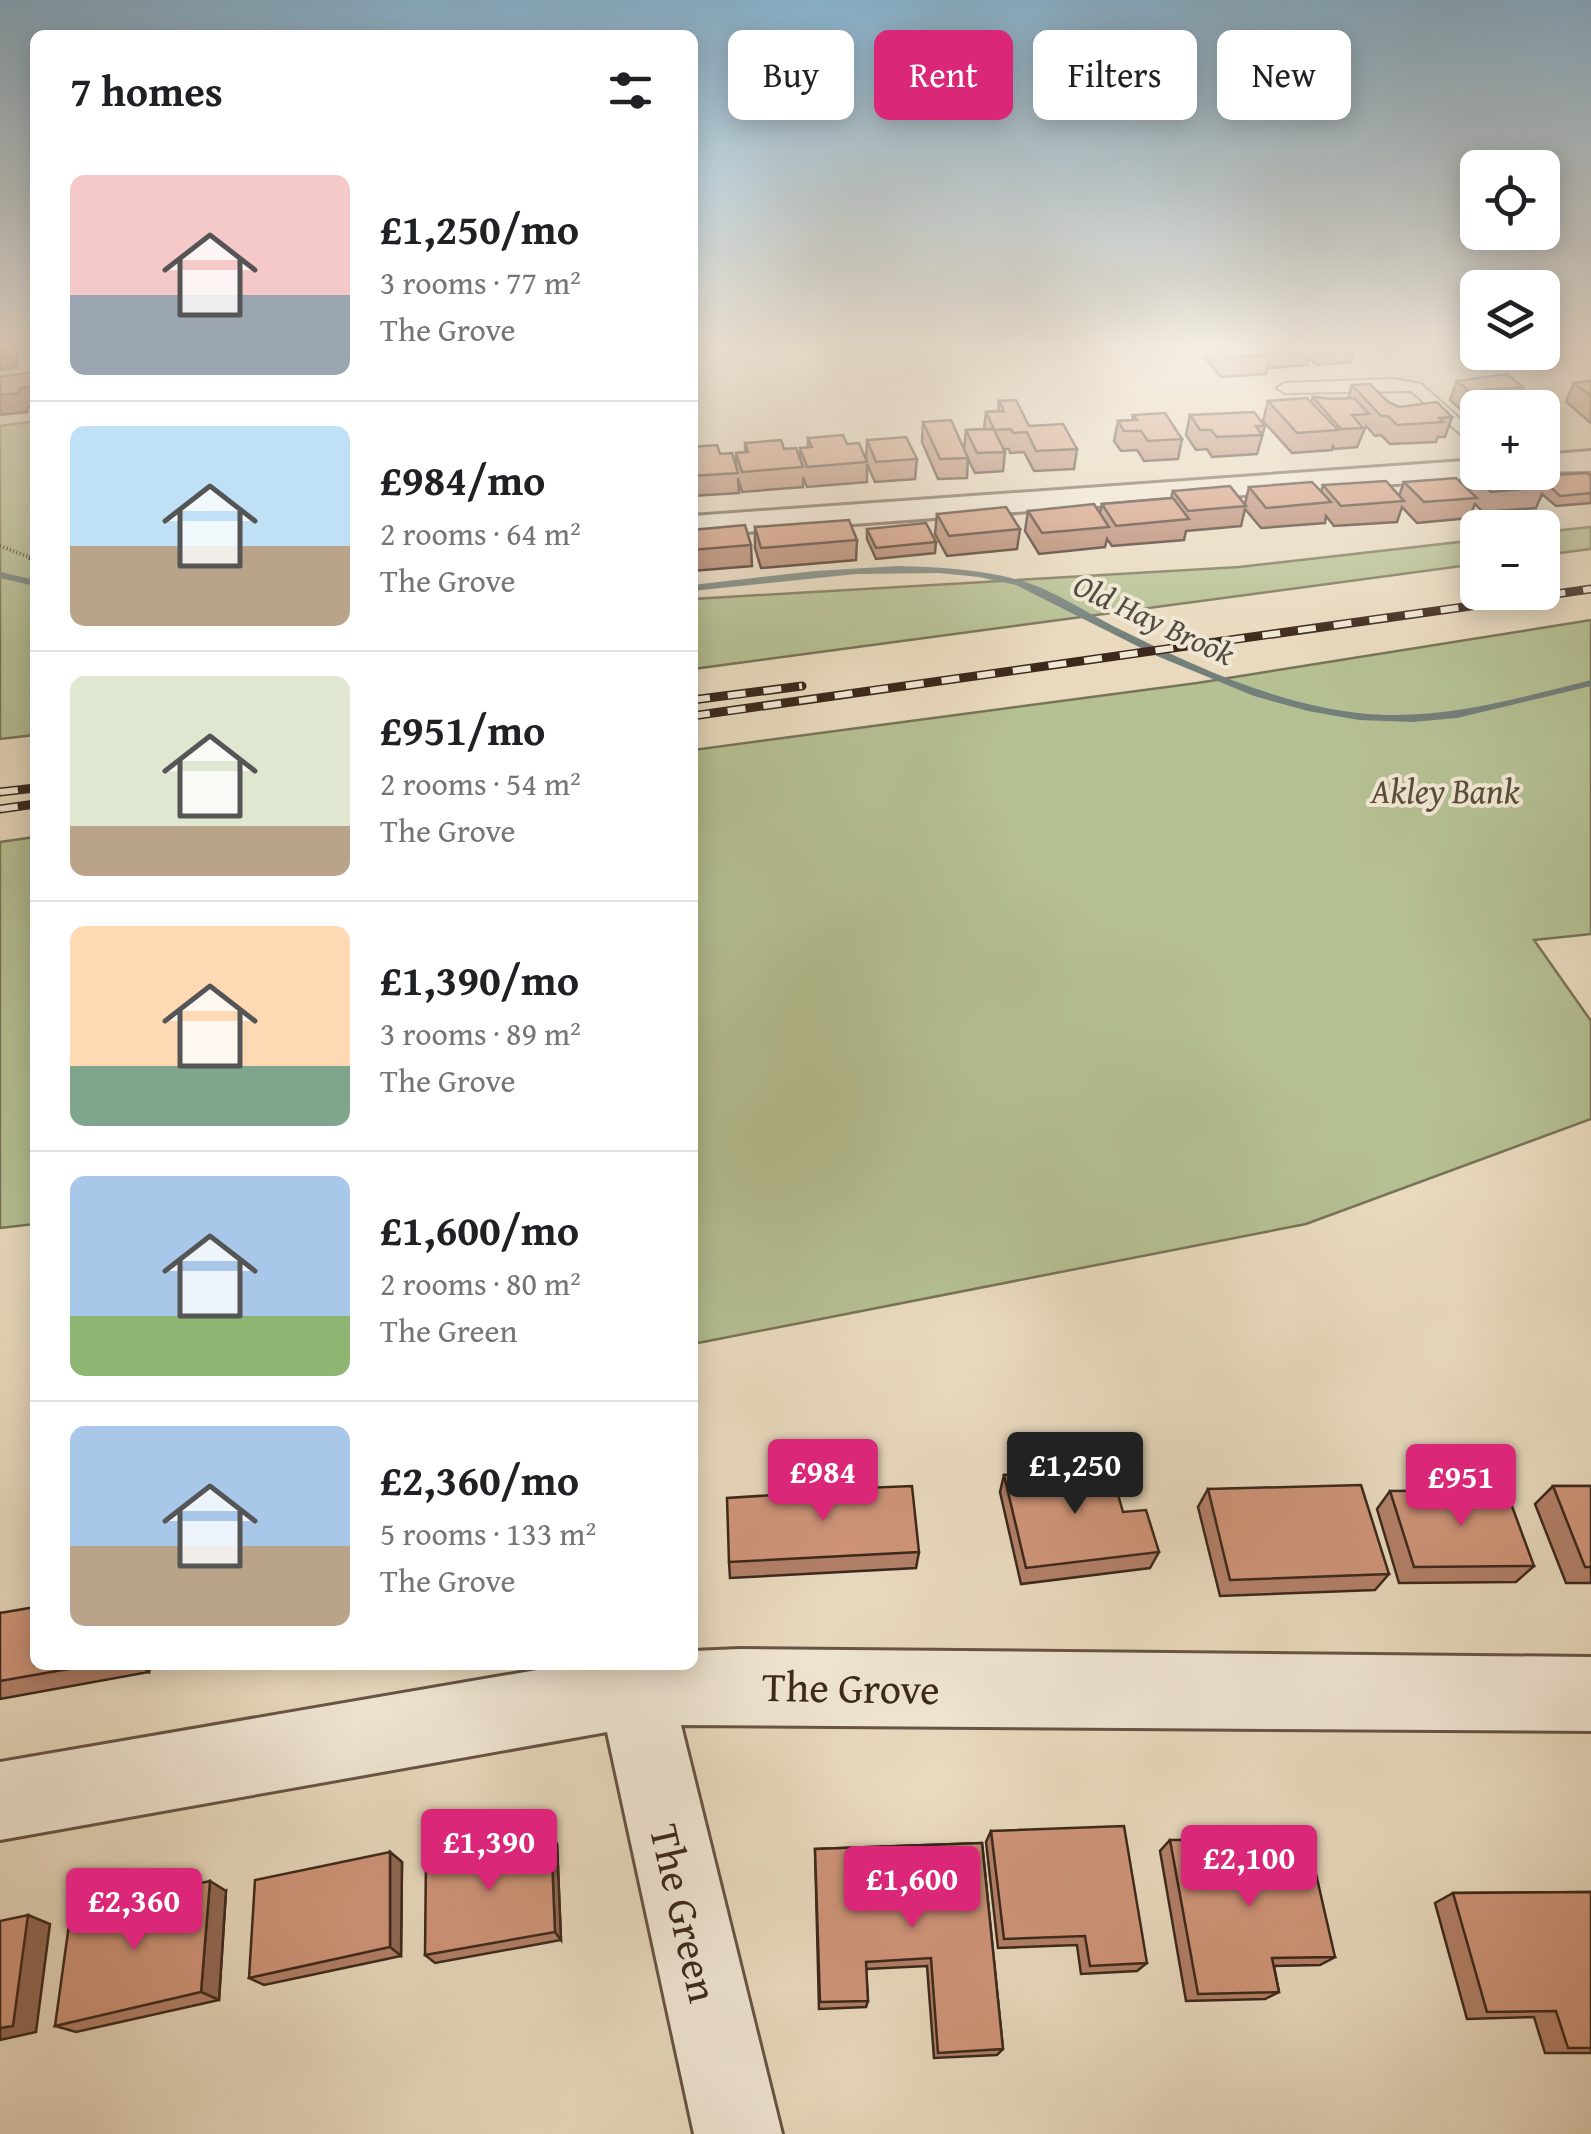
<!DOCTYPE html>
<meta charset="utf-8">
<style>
:root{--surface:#fff;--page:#f6f6f6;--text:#202124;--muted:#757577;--line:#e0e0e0;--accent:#db2777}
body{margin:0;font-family:"Gentium Book Plus",serif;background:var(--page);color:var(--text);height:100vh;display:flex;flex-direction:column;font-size:38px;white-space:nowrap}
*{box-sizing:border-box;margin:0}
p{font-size:32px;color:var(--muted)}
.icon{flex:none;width:55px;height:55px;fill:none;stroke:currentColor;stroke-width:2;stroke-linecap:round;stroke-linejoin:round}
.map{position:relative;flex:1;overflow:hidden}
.side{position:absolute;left:30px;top:30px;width:668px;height:1640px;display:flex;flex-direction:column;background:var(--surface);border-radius:15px;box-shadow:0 5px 25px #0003}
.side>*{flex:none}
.guide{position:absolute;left:728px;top:30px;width:712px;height:90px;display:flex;gap:20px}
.controls{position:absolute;left:1460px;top:150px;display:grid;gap:20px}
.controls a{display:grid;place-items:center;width:100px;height:100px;border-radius:15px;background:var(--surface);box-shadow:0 5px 25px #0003;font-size:50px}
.price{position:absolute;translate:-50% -85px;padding:0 22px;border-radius:10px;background:var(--accent);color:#fff;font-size:32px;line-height:65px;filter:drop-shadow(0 2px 5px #0008)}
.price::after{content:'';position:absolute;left:50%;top:60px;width:30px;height:22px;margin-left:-15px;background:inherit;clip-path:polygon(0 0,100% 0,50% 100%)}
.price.active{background:#222;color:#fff}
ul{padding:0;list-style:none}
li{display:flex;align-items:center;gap:30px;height:250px;padding:0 40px}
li+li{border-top:2px solid var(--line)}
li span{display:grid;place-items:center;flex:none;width:280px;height:200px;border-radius:15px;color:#555}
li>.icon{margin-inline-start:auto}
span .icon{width:120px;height:120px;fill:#fffc;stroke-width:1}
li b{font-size:42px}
h2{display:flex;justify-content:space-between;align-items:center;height:120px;padding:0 40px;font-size:42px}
.tag{padding:0 35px;border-radius:15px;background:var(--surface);box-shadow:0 5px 25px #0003;font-size:35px;line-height:90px}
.tag.active{background:var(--accent);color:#fff}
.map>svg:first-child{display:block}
.green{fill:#b5c093;stroke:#787457;stroke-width:2.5}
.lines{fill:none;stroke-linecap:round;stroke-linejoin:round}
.stream{fill:#737f7a;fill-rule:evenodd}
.lane-casing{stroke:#665444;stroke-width:4}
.street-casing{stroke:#665444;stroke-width:6}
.path-far1{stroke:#3b281b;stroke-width:4;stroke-dasharray:1 2.5;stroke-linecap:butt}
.path{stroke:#3b281b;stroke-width:5;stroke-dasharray:2.5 4;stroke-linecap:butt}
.lane{fill:#f1e7d5;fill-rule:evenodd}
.street{fill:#f1e7d5;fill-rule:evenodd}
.rail-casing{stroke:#3b281b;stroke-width:9}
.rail{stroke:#f1e7d5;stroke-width:6;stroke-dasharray:18;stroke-linecap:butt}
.wall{fill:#b38069;stroke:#3b281b;stroke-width:2.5}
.shaded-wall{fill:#926855;stroke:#3b281b;stroke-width:2.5}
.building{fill:#d0957a;stroke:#3b281b;stroke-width:2.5}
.labels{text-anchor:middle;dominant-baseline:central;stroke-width:8;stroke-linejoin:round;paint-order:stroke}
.far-water-label{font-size:32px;font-style:italic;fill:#524c42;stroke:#f1e7d5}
.park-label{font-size:35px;font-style:italic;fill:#5a4e39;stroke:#f1e7d5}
.near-street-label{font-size:42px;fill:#3b281b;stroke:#f1e7d5}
</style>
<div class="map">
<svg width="1591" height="2134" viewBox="0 0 1591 2134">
<rect width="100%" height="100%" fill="#e9dabf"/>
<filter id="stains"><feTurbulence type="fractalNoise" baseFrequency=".002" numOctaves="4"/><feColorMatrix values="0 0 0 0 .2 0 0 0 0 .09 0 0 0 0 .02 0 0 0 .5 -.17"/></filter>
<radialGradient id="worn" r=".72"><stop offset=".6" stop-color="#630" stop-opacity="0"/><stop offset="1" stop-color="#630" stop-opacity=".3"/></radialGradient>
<g class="green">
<path d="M35,421V735L0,739V426Z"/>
<path d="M1591,527V549L1543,555V532Z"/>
<path d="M1477,540V564L693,669V599L1239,567Z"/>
<path d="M1591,620V934L1534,940L1591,1021V1119L1306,1224L693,1344V750L1197,683Z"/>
<path d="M35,837V1224L0,1228V842Z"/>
</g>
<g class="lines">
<g class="stream">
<path d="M898,566C938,567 979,569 1019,580C1049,588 1086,612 1115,627C1192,665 1272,703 1358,713C1439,722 1514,699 1591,680V686L1457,718L1412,722L1359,720L1308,711L1254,696L1157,656L1016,585L979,577L939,573L856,574L692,591V585L815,571Z"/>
<path d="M0,572L35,580V586L0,578Z"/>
</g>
<g class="lane-casing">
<path id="lane" d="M1394,379L1421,384L1478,435V449L1411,391L1285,393L1277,388L1285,383Z"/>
</g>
<g class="street-casing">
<g id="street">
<path d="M1591,451V471L1533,472H1542V455Z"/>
<path d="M1478,460V472H1492L1489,477L692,536V516Z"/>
<path d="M740,1649L1591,1657V1731L681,1725L782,2134H694L607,1732L0,1840V1762L566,1665H692V1651Z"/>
</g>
</g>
<g class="path-far1">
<path d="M0,350L35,346"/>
<path d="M0,546L35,559"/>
</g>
<path class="path" d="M29,557L35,559"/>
<use href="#lane" class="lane"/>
<use href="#street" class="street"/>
<g class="rail-casing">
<g id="rail">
<path d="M692,700L802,686"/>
<path d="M692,716L1591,589"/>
<path d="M0,792L35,788"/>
<path d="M0,809L35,804"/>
</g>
</g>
<use href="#rail" class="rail"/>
</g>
<g class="wall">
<path d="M1208,344H1356L1351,362L1316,365L1309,357L1307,365L1271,368L1268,365L1266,374L1221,377L1205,358Z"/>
<path d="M1457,381L1523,387L1518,400L1537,408H1478V424L1450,400Z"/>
<path d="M1591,381V423L1566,402L1574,383Z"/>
<path d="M1352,385L1399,407L1452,417L1445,437H1438L1436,442L1390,444L1381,435L1375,436L1366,426L1357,447L1335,449L1333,446L1332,450L1292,453L1263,421L1268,401L1311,402L1313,397L1334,399H1348Z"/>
<path d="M999,401L1029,426L1077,449L1074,469L1034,471L1024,452L1010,453L1009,449H1004L1005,452L1003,471L975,473L968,459L967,478L938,479L922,442L923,422L964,449L966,430L984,429L986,412L998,411Z"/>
<path d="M1133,415L1182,439L1178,459L1144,461L1137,450L1121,451L1114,441L1118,421L1132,420Z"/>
<path d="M1190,415L1265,426L1257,454L1212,457L1207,449L1196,450L1186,435Z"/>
<path d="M808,438L847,444L866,459L867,440L917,459L915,479L875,482L867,464V482L807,487L803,477V487L742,492L738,478L739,493L692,496V447L720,454L736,468V453L745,452V443L784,449L800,459V448H808Z"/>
<path d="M1470,471L1537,480L1539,476H1591V503L1556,506L1542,494L1536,508L1483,512L1475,504L1469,518L1417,523L1402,507L1397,522L1334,526L1326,516L1325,523L1261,528L1245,509L1241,526L1186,531L1184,540L1112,546L1107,539L1105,547L1039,554L1025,531L1028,511L1100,513L1102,504L1171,498L1173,491L1245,504L1249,487L1321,492L1323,485L1399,496L1404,482L1464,486Z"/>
<path d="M937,514L1020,529L1017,549L947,556L935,534Z"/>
<path d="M755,527L857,540L856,560L761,568L755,548Z"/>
<path d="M867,529L936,542L935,553L876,559L867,539Z"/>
<path d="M692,530L751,545L752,566L692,571Z"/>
<path d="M1004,1475L1123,1512L1159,1552L1150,1568L1021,1584L1000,1492Z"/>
<path d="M835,1482L865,1488L919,1552L916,1568L730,1578L729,1562L834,1491Z"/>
<path d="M1553,1486H1591V1583H1566L1535,1504Z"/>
<path d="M1208,1489L1389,1574L1375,1590L1220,1596L1198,1507Z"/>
<path d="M1390,1491L1534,1566L1516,1582L1399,1583L1377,1509Z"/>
<path d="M0,1613L35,1665H150L149,1672L0,1699Z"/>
<path d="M991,1831L1147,1963L1137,1971L1081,1974L1077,1945L998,1948L986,1842Z"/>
<path d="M551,1833L557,1844L561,1940L435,1963L425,1955Z"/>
<path d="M1170,1840L1335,1957L1320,1965L1274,1966L1279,1992L1265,1999L1186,2001L1160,1851Z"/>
<path d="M982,1843L1003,2049L997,2055L934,2058L927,1966L866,1969L868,2001L866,2007L819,2009L815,1849Z"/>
<path d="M390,1852L402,1862L401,1956L264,1985L249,1978Z"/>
<path d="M226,1891L219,2000L76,2032L55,2026Z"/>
<path d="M1591,1892V2053H1545L1534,2017L1467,2019L1435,1903L1453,1893Z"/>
</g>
<g class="shaded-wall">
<path d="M0,344H17V346H14L17,353V367L0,370Z"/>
<path d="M692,344H717L718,348L692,354Z"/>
<path d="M35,386V406L28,407L27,412L0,415V395L20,388Z"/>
<path d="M141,1665H150L149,1672Z"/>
<path d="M551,1833L557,1844L561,1940L555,1932Z"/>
<path d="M390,1852L402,1862L401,1956L390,1947Z"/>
<path d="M210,1881L226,1891L219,2000L201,1992Z"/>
<path d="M28,1915L50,1924L36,2032L0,2040V2028Z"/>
</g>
<g class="building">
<path d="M0,344H9V349L0,350Z"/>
<path d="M1212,344H1260L1271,355L1225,358Z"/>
<path d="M1270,344H1309L1312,347L1275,349Z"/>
<path d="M1319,344H1356L1321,346Z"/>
<path d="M35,372V386L20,388L19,393L0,395V377Z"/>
<path d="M1507,374L1523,387L1485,390L1496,399L1527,400L1537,408H1488L1457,381Z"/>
<path d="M1591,381V396L1574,383Z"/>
<path d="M1370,384L1388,402L1399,407L1437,402L1452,417L1439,418L1443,422L1397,425L1388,416H1381L1352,385Z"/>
<path d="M1313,397L1334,399L1354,398L1369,414L1352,415L1363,428L1341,429Z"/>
<path d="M1307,398L1338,430L1297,433L1268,401Z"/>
<path d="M1016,400L1029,426L1063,424L1077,449L1036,451L1027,432L1013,433L1011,429L994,430L1005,452L977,453L966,430L994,429L986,412L1004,411L999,401Z"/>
<path d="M1254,412L1265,426H1256L1262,435L1217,437L1211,430H1200L1190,415Z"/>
<path d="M1165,413L1182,439L1148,441L1141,431H1124L1118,421L1137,420L1133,415Z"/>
<path d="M951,420L968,458L940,459L923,422Z"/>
<path d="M843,435L847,444L859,443L867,462L807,467L800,448L812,447L808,438Z"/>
<path d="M906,437L917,459L876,462L867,440Z"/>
<path d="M781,440L784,449L796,448L803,467L742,472L736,453L748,452L745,443Z"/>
<path d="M717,445L720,454L732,453L738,473L692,476V447Z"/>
<path d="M1470,471L1528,472L1545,487L1491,492Z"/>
<path d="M1587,473L1591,476V493L1560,496L1539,476Z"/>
<path d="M1456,478L1477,498L1424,502L1404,482Z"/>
<path d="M1386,481L1404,501L1341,506L1323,485Z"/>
<path d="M1312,482L1331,502L1266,508L1249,487Z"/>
<path d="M1230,486L1246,506L1188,511L1173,491Z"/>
<path d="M1173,498L1189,519L1116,526L1102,504Z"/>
<path d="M1094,504L1109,527L1042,533L1028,511Z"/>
<path d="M1006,507L1020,529L949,536L937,514Z"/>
<path d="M849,520L857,540L761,548L755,527Z"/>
<path d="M926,523L936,542L876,548L867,529Z"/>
<path d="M745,525L751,545L692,550V530Z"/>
<path d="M1109,1463L1123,1512L1146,1510L1159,1552L1026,1568L1004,1475Z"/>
<path d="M865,1480V1488L912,1486L919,1552L729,1562L727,1498L836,1491L835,1482Z"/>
<path d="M1361,1485L1389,1574L1230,1580L1208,1489Z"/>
<path d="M1553,1486H1591V1567H1585Z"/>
<path d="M1506,1490L1534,1566L1414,1567L1390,1491Z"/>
<path d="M35,1607V1665H91L0,1681V1613Z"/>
<path d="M1124,1826L1147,1963L1090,1966L1085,1936L1004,1939L991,1831Z"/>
<path d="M551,1833L555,1932L425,1955L426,1856Z"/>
<path d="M1308,1839L1335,1957L1272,1958L1279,1992L1198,1994L1170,1840Z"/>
<path d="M982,1843L1003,2049L938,2053L931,1958L866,1962L868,2001L820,2002L815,1849Z"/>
<path d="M390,1852V1947L249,1978L255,1880Z"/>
<path d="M210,1881L201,1992L55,2026L71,1910Z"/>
<path d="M1591,1892V2048H1568L1556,2011L1487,2012L1453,1893Z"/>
<path d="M28,1915L13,2026L0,2028V1921Z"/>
</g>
<linearGradient id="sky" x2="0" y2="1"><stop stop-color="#88b6d5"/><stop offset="0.54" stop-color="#f5eee2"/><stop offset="1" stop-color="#f5eee2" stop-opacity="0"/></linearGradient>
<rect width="1591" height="642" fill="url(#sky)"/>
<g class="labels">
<g class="far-water-label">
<text transform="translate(1154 619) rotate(25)">Old Hay Brook</text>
</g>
<g class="park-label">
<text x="1445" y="790">Akley Bank</text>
</g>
<g class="near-street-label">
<text transform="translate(851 1687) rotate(1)">The Grove</text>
<text transform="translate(685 1913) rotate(77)">The Green</text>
</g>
</g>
<rect width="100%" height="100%" filter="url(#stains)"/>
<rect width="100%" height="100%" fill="url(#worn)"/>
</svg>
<div class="controls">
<a><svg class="icon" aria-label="locate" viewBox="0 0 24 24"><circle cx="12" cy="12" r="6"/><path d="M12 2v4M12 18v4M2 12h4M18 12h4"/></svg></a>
<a><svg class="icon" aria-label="layers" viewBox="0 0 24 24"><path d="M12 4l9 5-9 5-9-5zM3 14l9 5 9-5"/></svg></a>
<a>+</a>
<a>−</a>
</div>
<b class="price active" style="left:1075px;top:1517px">£1,250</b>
<b class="price" style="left:823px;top:1524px">£984</b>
<b class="price" style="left:1461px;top:1529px">£951</b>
<b class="price" style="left:489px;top:1894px">£1,390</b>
<b class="price" style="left:1249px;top:1910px">£2,100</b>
<b class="price" style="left:912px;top:1931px">£1,600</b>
<b class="price" style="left:134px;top:1953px">£2,360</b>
<div class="guide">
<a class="tag">Buy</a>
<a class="tag active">Rent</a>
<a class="tag">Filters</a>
<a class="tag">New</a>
</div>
<section class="side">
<h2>7 homes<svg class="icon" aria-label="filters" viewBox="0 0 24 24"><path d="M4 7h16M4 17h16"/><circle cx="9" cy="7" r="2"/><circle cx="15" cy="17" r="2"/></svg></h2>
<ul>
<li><span style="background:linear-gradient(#f6c9c9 60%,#9aa5b1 0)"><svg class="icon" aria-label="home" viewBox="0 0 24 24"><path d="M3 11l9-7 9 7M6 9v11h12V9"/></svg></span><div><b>£1,250/mo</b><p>3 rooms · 77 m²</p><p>The Grove</p></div></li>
<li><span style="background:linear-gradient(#bfe0f5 60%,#b9a48a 0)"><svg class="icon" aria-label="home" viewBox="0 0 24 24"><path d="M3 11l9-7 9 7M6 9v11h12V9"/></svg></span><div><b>£984/mo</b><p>2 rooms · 64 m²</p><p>The Grove</p></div></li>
<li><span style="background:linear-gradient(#dfe7d0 75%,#b9a48a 0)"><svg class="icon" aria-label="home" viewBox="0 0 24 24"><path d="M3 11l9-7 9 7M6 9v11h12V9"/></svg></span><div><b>£951/mo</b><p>2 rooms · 54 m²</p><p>The Grove</p></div></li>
<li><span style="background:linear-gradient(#ffd9b3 70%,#7fa58c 0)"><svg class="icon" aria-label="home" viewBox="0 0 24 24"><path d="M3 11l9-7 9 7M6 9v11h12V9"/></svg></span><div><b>£1,390/mo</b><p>3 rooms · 89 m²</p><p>The Grove</p></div></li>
<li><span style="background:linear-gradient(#a9c7e8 70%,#8fb573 0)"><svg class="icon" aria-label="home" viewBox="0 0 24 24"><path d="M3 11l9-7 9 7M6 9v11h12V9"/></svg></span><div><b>£1,600/mo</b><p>2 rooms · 80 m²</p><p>The Green</p></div></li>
<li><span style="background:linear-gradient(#a9c7e8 60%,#b9a48a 0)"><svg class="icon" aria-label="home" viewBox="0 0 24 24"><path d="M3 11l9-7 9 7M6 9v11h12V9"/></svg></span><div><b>£2,360/mo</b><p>5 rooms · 133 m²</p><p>The Grove</p></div></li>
</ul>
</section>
</div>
